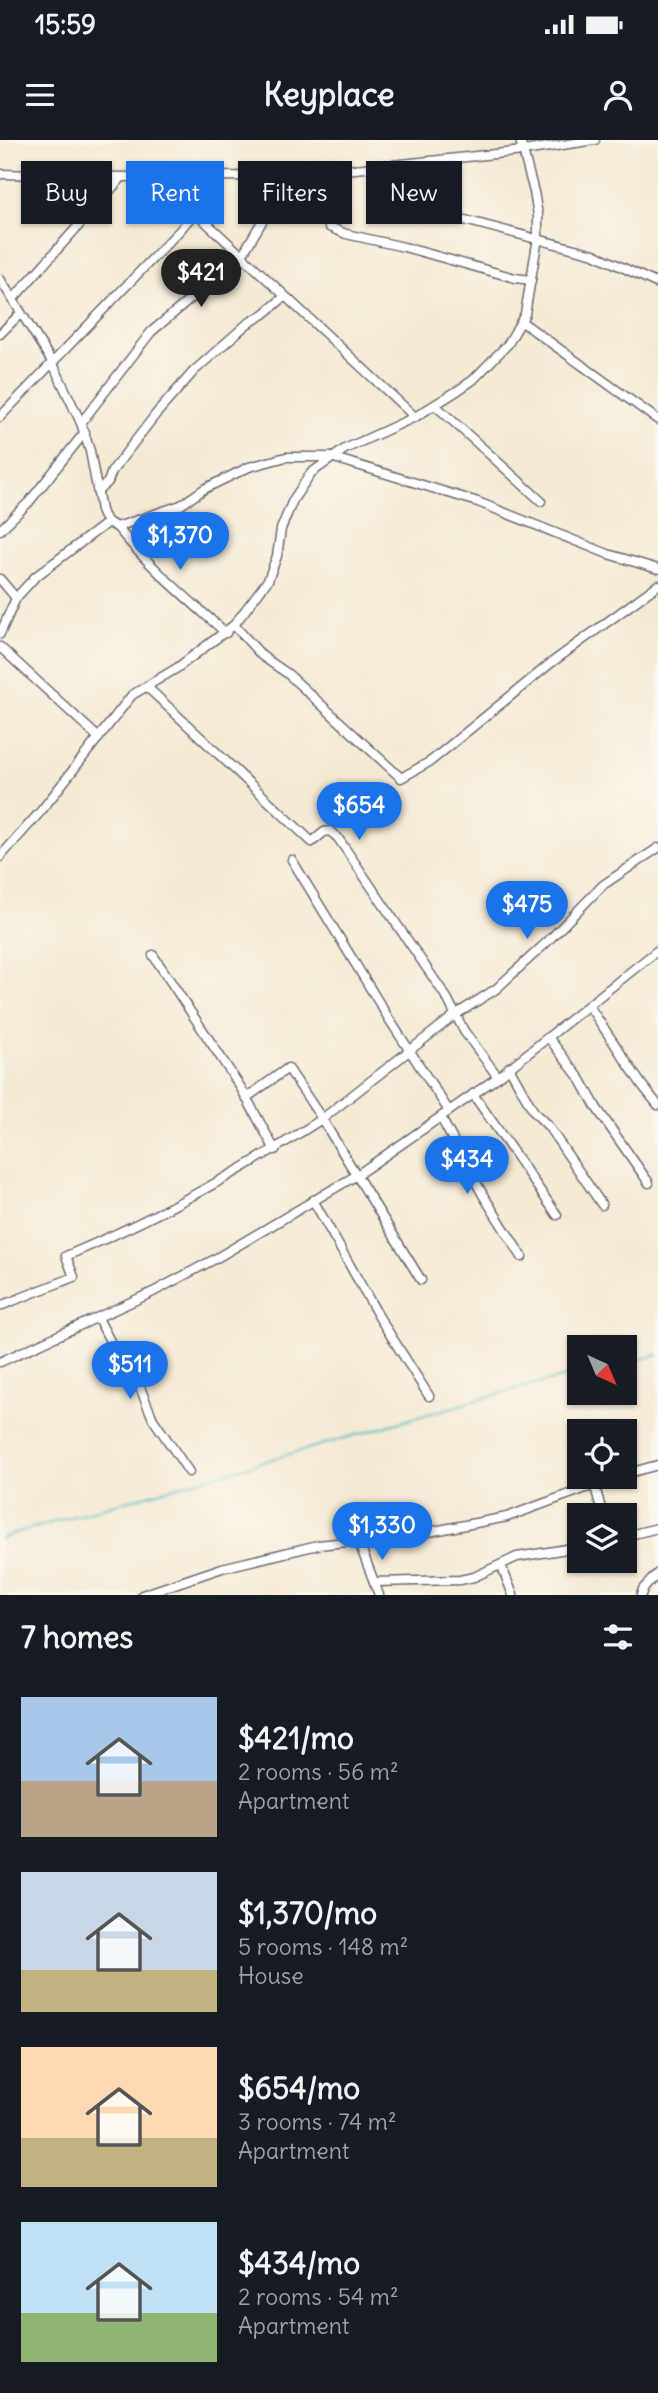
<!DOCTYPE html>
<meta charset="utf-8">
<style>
:root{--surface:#171b24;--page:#20242c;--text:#f1f3f6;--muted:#9ea1a6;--accent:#1a73e8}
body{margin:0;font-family:Delius,sans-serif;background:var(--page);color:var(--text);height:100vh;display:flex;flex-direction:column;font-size:26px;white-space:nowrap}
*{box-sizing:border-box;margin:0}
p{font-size:23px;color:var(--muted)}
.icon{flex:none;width:38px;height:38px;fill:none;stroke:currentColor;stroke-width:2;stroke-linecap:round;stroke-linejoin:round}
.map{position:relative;height:1455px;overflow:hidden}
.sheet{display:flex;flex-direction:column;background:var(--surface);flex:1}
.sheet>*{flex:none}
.hud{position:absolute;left:21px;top:21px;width:616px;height:63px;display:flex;gap:14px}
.needle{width:46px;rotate:136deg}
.controls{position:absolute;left:567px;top:1195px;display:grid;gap:14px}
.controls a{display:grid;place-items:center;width:70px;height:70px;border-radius:0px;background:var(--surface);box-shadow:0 2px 5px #0004;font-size:35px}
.price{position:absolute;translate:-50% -60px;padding:0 16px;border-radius:24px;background:var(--accent);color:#fff;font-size:23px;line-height:46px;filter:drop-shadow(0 2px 4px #0008)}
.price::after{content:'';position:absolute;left:50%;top:42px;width:21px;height:16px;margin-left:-10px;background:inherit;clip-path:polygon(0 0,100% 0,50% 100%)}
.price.current{background:#222;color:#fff}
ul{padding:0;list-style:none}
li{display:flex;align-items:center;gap:21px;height:175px;padding:0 21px}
li span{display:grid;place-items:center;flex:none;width:196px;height:140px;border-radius:0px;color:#555}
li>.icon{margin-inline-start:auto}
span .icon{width:84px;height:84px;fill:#fffc;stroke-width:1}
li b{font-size:30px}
h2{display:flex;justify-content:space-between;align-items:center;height:84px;padding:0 21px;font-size:30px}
.chip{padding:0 24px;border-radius:0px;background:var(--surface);box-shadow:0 2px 5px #0004;font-size:24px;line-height:63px}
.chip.current{background:var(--accent);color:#fff}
.status{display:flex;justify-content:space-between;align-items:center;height:49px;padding:0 35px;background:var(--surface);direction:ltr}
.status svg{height:19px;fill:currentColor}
header{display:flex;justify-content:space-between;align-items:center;height:91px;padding:0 21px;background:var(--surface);font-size:32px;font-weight:800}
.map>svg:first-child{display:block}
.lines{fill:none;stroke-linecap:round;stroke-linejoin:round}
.stream{stroke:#47b4c4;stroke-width:2}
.minor-casing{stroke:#6c6871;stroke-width:11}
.minor{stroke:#fff;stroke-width:8}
</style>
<div class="status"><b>15:59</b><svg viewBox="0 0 49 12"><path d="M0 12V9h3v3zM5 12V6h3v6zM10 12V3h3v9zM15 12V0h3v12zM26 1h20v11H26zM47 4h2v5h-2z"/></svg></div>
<header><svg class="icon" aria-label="menu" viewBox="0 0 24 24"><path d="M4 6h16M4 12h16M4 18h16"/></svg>Keyplace<svg class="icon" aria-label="person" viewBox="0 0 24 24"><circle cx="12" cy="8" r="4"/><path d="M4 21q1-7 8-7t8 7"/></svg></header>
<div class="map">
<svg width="658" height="1455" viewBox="0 0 658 1455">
<rect width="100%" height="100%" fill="#fbf7ec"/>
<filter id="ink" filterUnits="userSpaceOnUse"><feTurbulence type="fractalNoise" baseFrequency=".0143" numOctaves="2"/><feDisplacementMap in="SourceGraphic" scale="14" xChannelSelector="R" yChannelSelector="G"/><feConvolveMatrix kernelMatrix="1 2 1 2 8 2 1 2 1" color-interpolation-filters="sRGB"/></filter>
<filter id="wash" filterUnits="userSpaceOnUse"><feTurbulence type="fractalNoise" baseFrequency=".00686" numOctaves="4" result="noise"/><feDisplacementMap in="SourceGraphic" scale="28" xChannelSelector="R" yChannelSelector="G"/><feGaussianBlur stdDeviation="1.57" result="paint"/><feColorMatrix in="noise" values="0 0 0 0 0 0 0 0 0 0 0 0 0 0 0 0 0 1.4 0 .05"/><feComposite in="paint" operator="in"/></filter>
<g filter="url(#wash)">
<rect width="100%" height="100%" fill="#f5ead4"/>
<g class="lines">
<g class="stream">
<path d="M625,1223L658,1215"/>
<path d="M0,1399L12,1394L519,1248L579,1234"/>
</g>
</g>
</g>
<g filter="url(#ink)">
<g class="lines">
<g class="minor-casing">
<g id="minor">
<path d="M386,25L383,46L388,55L423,69L594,114L658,144"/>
<path d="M0,34L122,37L257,36L327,32L523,11L595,0"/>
<path d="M195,72L415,277"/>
<path d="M329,87L346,94L404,107L515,138L531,140"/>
<path d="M0,139L52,222L81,283L90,311L101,370C103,379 109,384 117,387L181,365L204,349L249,327L286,317H331L478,362L608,414L658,429"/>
<path d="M13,159L122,37"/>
<path d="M522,182L658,280"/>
<path d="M0,194L21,173"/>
<path d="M435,265L541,361"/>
<path d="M0,277L180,90L195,72L200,36"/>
<path d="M81,283L151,192L241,117L270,68L285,34"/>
<path d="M98,351L108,342L112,331L156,274L194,231L247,184L264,174L284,157"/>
<path d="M117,387C149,427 188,459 226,493"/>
<path d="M0,390L29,362L85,292"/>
<path d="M0,439L16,458"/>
<path d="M234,485L262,516L288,534L401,638L431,621L551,523L658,445"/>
<path d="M0,494L16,458L35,437L108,382"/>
<path d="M0,507L99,598"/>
<path d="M147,547L312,702L324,692L330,691L338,698L447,858L464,891L498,937"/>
<path d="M0,717L41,671L132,555L177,528L234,485L268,440L277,416L281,389L293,360L311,333L345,309L415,277L457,251L473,240L508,204L525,174L538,98V75L534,52L520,0"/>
<path d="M292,720L389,879L449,971"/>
<path d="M153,815L241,948L275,1010"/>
<path d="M589,866L642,945L658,965"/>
<path d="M548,897L581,940L596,967L649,1043"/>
<path d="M509,927L534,972L548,986L602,1065"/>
<path d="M473,954L557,1075"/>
<path d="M246,958L288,928L322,979L455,875L496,849L546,803L603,745L658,708"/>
<path d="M441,978L483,1055L522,1117"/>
<path d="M313,1060L379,1177L429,1256"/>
<path d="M0,1166L74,1137L66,1116C156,1078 240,1032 322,979L421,1140"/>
<path d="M98,1178L122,1224L139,1245L153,1279L189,1332"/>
<path d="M0,1222L153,1152L215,1119L357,1035L498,937L658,810"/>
<path d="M625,1334L658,1325"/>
<path d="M594,1343L603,1376"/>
<path d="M625,1396L658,1388"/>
<path d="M358,1400L379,1455"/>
<path d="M501,1425L513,1455"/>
<path d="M374,1442L460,1440L474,1437L517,1417L579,1407"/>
<path d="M142,1455L222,1428L318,1405L413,1395L507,1377L616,1337"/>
<path d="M641,1455L643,1449L658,1433"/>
</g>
</g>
<use href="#minor" class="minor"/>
</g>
</g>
</svg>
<div class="controls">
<a><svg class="needle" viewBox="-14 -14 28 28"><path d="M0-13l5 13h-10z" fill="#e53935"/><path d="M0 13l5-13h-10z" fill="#9ea1a6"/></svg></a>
<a><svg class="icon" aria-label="locate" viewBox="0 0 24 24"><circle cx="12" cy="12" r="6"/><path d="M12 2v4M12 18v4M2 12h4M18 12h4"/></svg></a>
<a><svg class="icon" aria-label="layers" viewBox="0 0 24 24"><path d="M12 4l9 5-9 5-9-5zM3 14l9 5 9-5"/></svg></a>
</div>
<b class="price current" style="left:201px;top:169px">$421</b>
<b class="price" style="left:180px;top:432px">$1,370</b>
<b class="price" style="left:359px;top:702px">$654</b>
<b class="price" style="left:527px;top:801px">$475</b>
<b class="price" style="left:467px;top:1056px">$434</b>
<b class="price" style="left:130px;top:1261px">$511</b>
<b class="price" style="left:382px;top:1422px">$1,330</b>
<div class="hud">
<a class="chip">Buy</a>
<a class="chip current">Rent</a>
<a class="chip">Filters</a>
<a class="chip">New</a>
</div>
</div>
<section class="sheet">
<h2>7 homes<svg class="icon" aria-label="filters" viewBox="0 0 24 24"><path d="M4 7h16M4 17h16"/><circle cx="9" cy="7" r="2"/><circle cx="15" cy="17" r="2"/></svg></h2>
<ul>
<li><span style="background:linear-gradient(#a9c7e8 60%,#b9a48a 0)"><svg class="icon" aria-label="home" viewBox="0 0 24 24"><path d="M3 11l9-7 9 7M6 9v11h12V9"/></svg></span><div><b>$421/mo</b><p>2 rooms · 56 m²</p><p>Apartment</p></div></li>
<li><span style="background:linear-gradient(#c9d6e8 70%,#c2b280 0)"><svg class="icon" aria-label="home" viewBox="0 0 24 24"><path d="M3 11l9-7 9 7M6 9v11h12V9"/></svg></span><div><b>$1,370/mo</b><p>5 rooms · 148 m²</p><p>House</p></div></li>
<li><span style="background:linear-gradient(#ffd9b3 65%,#c2b280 0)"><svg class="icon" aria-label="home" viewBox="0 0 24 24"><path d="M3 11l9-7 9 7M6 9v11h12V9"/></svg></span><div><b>$654/mo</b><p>3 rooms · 74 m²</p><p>Apartment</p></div></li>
<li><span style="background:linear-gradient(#bfe0f5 65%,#8fb573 0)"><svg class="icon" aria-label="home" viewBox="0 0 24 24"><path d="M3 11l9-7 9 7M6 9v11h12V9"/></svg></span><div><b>$434/mo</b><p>2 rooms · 54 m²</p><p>Apartment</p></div></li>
</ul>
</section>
